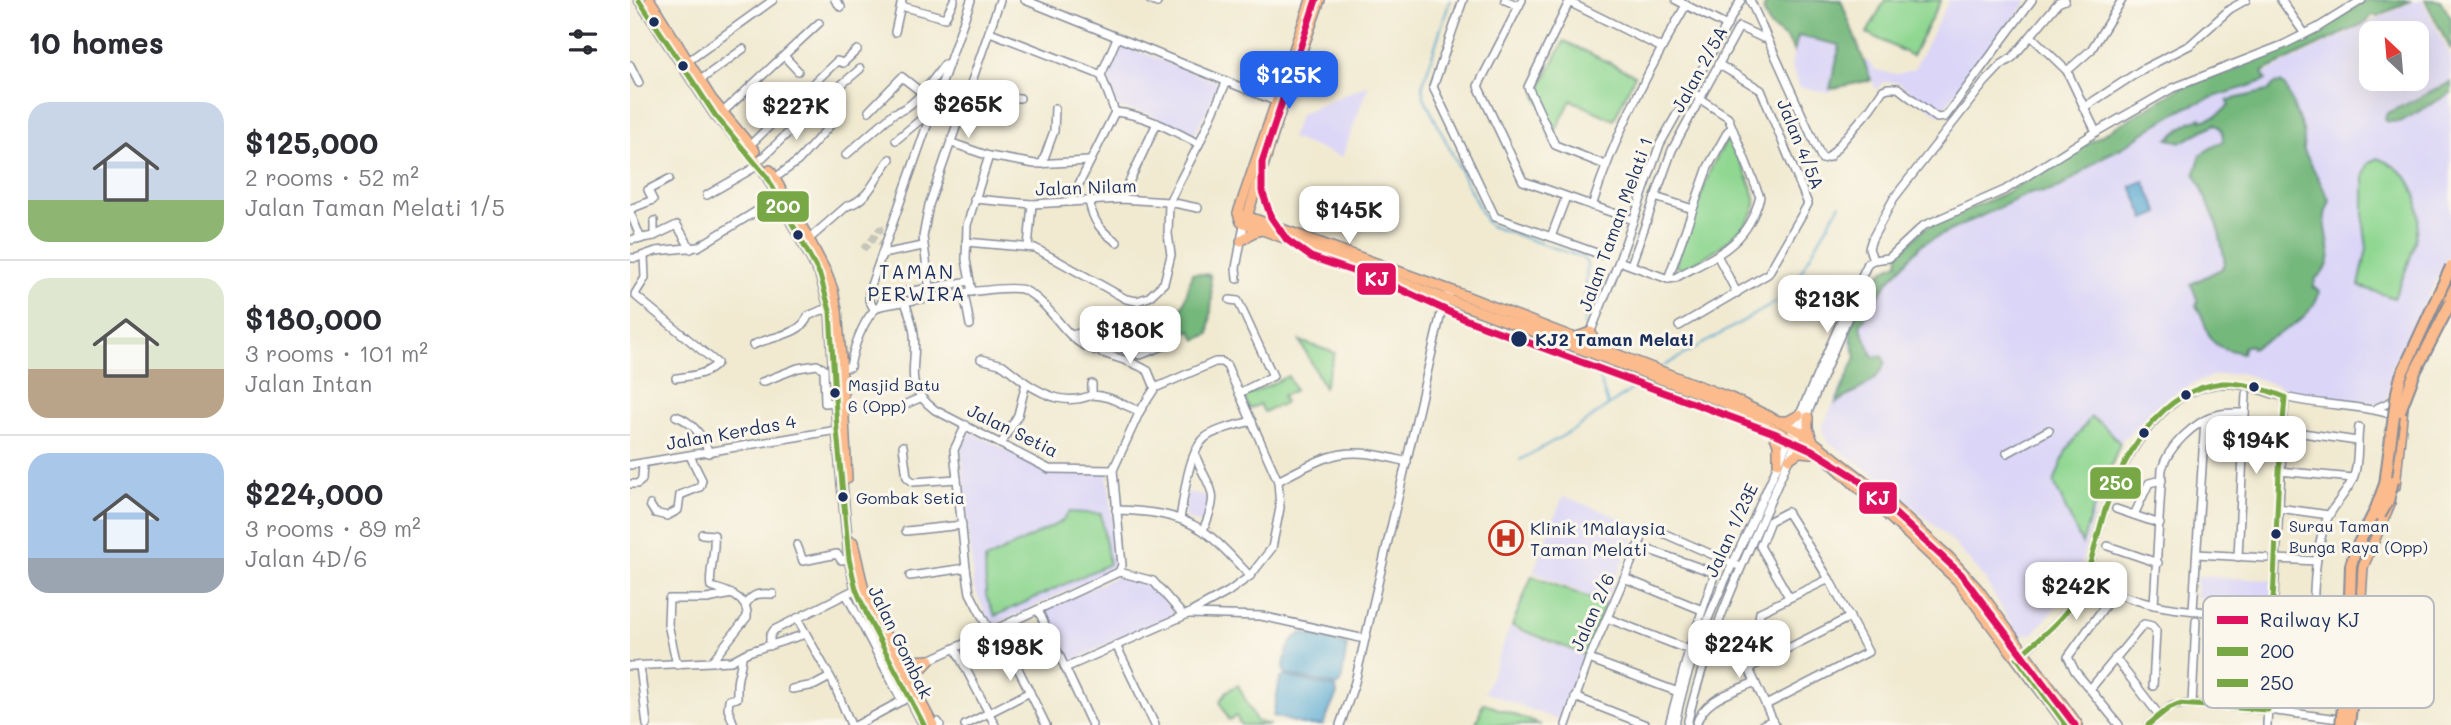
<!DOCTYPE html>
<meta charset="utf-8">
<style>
:root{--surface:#fff;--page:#f2f2f3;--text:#2b2b33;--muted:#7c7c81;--line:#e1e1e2;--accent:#2563eb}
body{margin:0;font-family:Mali,sans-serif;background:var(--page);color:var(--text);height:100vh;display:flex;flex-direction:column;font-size:26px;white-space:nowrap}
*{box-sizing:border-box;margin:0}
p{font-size:23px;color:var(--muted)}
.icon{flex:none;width:38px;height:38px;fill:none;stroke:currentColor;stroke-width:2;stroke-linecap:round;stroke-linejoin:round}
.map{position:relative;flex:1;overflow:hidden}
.sheet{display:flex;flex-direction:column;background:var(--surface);width:630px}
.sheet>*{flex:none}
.needle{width:46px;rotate:334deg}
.fabs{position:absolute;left:1729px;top:21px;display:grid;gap:14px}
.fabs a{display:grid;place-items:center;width:70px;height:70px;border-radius:14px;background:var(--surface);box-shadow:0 7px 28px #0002;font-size:35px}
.price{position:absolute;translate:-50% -60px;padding:0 16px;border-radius:14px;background:#fff;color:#222;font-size:23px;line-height:46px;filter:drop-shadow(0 2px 4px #0008)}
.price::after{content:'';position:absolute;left:50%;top:42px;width:21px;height:16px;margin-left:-10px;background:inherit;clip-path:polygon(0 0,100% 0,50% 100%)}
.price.on{background:var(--accent);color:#fff}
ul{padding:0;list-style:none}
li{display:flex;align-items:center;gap:21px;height:175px;padding:0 28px}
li+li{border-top:2px solid var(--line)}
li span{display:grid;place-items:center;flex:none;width:196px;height:140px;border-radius:21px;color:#555}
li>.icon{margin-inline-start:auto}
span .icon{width:84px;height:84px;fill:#fffc;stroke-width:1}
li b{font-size:30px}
h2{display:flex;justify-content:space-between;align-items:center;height:84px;padding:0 28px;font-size:30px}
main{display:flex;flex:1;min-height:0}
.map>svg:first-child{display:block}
.built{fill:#dbd6f7;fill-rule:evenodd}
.green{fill:#90d792;stroke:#568378;stroke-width:2}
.forest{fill:#74b87c;stroke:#48746d;stroke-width:2}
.water{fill:#56a8d1;stroke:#386c98;stroke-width:2}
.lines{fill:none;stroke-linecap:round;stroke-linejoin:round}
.stream{stroke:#56a8d1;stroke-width:2}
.minor-tunnel{stroke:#c6c5ba;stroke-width:7;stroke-dasharray:7 3.5;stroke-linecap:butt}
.minor-casing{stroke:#868c98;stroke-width:10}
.major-casing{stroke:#868c98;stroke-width:12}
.minor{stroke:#fff;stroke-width:7}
.major{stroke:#fbbb8d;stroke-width:9}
.highway-bridge-casing{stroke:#868c98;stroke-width:14;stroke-linecap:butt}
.highway-bridge{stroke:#fbbb8d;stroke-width:10}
.bus-1-casing{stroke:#fbf7ec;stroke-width:10}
.bus-2-casing{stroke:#fbf7ec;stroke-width:10}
.bus-1{stroke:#77a845;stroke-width:5}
.bus-2{stroke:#77a845;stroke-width:5}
.rail-1-casing{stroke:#fbf7ec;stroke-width:12}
.rail-1{stroke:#e0115f;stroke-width:7}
.bus-dot{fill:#1b2f5e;stroke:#fbf7ec;stroke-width:2.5}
.labels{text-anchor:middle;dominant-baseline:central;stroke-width:6;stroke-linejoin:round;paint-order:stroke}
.bus-label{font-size:16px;fill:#1b2f5e;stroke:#fbf7ec;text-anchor:start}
.street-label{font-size:18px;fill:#1b2f5e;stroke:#fbf7ec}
.stop-label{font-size:18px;font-weight:bold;fill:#1b2f5e;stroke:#fbf7ec;text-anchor:start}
.poi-label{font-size:18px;fill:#1b2f5e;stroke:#fbf7ec;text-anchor:start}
.neighbourhood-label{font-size:19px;letter-spacing:2px;fill:#1b2f5e;stroke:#fbf7ec}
.key{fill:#fbf7ec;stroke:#b8bbc1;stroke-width:2}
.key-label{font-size:19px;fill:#1b2f5e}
.line-badge{stroke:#fbf7ec;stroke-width:2.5}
.badge-label{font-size:19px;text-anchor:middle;font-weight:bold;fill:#fff}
</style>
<main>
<section class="sheet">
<h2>10 homes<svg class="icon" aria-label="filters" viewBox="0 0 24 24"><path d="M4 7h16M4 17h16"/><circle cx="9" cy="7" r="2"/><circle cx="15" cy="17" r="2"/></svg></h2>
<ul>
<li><span style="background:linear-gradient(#c9d6e8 70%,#8fb573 0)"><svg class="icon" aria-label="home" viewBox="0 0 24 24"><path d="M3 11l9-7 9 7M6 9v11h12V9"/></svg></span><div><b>$125,000</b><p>2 rooms · 52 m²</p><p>Jalan Taman Melati 1/5</p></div></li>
<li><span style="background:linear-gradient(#dfe7d0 65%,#b9a48a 0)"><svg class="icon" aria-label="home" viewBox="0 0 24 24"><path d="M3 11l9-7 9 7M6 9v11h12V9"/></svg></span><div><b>$180,000</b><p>3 rooms · 101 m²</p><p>Jalan Intan</p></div></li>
<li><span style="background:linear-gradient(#a9c7e8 75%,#9aa5b1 0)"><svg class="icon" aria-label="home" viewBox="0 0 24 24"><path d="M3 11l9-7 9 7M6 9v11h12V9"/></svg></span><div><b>$224,000</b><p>3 rooms · 89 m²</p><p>Jalan 4D/6</p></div></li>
</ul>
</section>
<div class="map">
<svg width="1821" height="725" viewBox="0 0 1821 725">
<rect width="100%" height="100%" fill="#fbf7ec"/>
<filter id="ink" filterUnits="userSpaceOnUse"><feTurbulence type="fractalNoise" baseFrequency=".0143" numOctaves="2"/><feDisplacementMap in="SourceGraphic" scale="14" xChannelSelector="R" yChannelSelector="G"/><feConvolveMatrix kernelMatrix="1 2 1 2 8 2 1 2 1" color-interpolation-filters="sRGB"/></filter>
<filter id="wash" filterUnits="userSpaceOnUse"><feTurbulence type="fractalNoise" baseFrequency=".00686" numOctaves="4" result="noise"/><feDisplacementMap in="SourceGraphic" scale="28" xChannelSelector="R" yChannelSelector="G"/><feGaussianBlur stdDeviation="1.57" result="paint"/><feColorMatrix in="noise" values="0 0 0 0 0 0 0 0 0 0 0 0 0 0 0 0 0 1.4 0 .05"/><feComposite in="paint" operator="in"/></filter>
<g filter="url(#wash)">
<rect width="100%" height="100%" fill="#f1ead1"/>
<g class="built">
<path d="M1319,0H1395L1396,3L1308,115L1268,82H1253L1246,90L1234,61H1238L1245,69L1258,73L1268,74L1284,69Z"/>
<path d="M1786,0H1792L1821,57V251L1762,366L1757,400L1748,404L1664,391L1610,373L1582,376L1558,386L1540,397L1493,439L1472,493L1459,531L1451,567L1437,594L1403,634L1387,635L1355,579L1322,541L1251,479L1197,441L1192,428L1225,357L1218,338L1255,283L1292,244L1540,110L1627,77ZM1741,33H1787V79H1741Z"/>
<path d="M1167,36L1210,45L1200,93L1169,87L1161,65Z"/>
<path d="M492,45L590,83L564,135L517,113L488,108L477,77Z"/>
<path d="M739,84L712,157L661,138L670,114Z"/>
<path d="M340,432L419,471H477L488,562L481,570L362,626L344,588L331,447Z"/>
<path d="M556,492L581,497V503L571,523L559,520L555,516Z"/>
<path d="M933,496L1009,525L975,603L903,572Z"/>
<path d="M493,576L523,585L544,614L437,663L413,611L483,578Z"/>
<path d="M1567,576L1643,580L1642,601L1566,597Z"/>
<path d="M880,627L953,656L928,720L855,692Z"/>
</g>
<g class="green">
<path d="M1255,0H1311L1282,56L1237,33Z"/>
<path d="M934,41L1005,75L984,120L941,100L926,130L906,96Z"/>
<path d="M1098,137C1106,155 1121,180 1125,198C1130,227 1074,258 1054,269L1045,266L1081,168Z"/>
<path d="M1747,158C1814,182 1785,251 1764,298L1729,286L1737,248L1734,226V174L1738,164Z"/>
<path d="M670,341L705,353L694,387Z"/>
<path d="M658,376L665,390L652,396L655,403L634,412L630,404L619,409L614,397Z"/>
<path d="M1461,417L1472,424L1490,443L1467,504L1462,511L1452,544L1424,483L1436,451Z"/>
<path d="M439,512L471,514L479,564L365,616L356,596L355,560L431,522Z"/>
<path d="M902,576L975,604L955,655L882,626Z"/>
<path d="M608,685L626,721L640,725H611L606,716L599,720L590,702L597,691Z"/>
<path d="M853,703L911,725H846Z"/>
</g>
<g class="forest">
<path d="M1138,0H1211L1241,80L1200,89L1210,45L1168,36L1164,52L1158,40L1140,26L1133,10Z"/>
<path d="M1738,0H1782L1748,16L1742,15L1737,22L1632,72L1636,80C1611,90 1585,95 1560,106C1537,116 1517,131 1496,145C1489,150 1480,153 1473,157C1452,170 1429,197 1402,192L1292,244L1257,283L1230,325L1243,357L1252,356L1255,362C1248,385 1223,391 1206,403L1226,357L1219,328C1231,305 1242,271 1268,263L1269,254L1295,228L1371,195L1551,88L1660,45Z"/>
<path d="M1795,0H1810L1821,18V50Z"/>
<path d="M1821,82V93L1770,122L1755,121L1756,114Z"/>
<path d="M1651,83L1656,88L1674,133L1673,149L1700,201C1698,206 1695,211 1695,217C1695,238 1710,264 1686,278L1683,287L1690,292C1678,324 1650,332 1622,348L1620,345L1613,347L1612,353C1605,351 1596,350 1589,346C1575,339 1576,317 1566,306L1568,301L1561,284L1593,268L1595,263L1588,226L1565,173L1571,154L1593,141C1593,134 1592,128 1585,124L1552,142L1538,139L1560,122L1571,118L1572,121L1586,116L1599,106L1597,102L1599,100L1638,91L1644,84Z"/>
<path d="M562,273L580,275L582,299L579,334L566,340L561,330L547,335L541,316L554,304Z"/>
</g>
<g class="water">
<path d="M1514,181L1529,213L1515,219L1501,186Z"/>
<path d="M673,633L717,645L711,683L707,686L656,674L653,669C656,655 658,639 673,633Z"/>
<path d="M655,676L706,688L707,694L693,725H675L643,716L650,679Z"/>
</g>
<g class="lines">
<g class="stream">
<path d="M820,0L792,87L794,97L856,222L860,226L951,257L957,263L954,326"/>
<path d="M1034,366L1157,296L1210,204"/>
<path d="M969,377L978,405"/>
<path d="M890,460L945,429L1004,388"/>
</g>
</g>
</g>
<g filter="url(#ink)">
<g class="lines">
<g class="minor-tunnel">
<path d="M255,246L245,239L244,236L250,229L261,230"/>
<path d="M233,249L244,238"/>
</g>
<g class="minor-casing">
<g id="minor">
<path d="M205,0L211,7"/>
<path d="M395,0L650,103"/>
<path d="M520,0L527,3L528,0"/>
<path d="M833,0L803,87L865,217L972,255"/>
<path d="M875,0L889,6"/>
<path d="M892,0L848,86L893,181L1003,220"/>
<path d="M940,0L898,87L925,145L975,165"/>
<path d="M1046,0L1097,26"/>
<path d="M1120,0L1192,159L1199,157L1240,109L1253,90L1258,88H1268L1307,118L1315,117L1402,0"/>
<path d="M1651,0L1675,34"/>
<path d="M939,2L1032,48"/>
<path d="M271,6L315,18L324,0"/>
<path d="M265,32L272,0"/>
<path d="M360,32L471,75"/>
<path d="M1401,36L1437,71L1466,132"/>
<path d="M155,57L168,71"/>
<path d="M57,62L143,0"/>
<path d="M0,65L9,83"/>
<path d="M1437,71L1461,50L1492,0"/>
<path d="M69,81L113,49"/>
<path d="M339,93L361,98H390"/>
<path d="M1453,108L1513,69L1560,45L1600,9L1616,0"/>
<path d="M239,111L272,77L291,92"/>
<path d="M93,112L189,23"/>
<path d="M485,112C516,115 542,130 569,144"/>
<path d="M266,140L289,121L299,116"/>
<path d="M322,143L359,156L405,164L459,161"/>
<path d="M120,145L207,61L213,63L227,50"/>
<path d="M216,155L264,113C285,108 302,80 315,64"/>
<path d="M132,158L185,107L230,69"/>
<path d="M412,164L424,131L425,108"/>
<path d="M145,178L168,161L203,122"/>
<path d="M77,195L129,165"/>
<path d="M1025,197L1063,209"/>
<path d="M344,199L402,204L491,199L539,202L568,208"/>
<path d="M491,199L527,123"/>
<path d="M459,201C463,221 470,231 487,242"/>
<path d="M440,202L485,112L471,75L487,38"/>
<path d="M962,206C985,134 1019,70 1056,5"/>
<path d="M0,209L23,200L18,190L39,179"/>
<path d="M0,212L11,239"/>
<path d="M24,236L47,225L61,249"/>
<path d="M921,237L936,197"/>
<path d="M179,239L217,206C240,200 247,174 260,159"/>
<path d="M0,240L24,236V221"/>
<path d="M336,242L405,248L496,299L507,301L519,297L534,283L541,255L538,234L539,202L569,144L596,83"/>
<path d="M398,247L402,204"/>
<path d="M252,254L293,246"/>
<path d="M1087,255L1107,293"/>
<path d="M14,256L15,278L5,294L7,297L87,363C78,375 60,376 46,378"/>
<path d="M0,258H6L26,251L68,247L148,198"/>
<path d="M1243,260L1259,258L1293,226L1375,190L1466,132L1543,88L1653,45L1687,28L1732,0"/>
<path d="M989,261L1038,279L1045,278C1086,255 1116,247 1130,197L1098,117L1070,99L1061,89"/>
<path d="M1001,265L1042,150L1109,27L1133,38"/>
<path d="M607,279L606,268L614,225"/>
<path d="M1038,279L1078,167L1098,131L1102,129"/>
<path d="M342,292L336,260L337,225L359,156"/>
<path d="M334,293L340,325"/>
<path d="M301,299L293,237L299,205L370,0"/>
<path d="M600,300L608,301L643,376L609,393"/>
<path d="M275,302C279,313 283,323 284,334C288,370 271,384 305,410L419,469L483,470"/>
<path d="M250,306L254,296L340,281"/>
<path d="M244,309L239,300V291L341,0"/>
<path d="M1049,326L1138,274L1178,204L1131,90L1088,64"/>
<path d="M442,335L453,332L510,355L546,341"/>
<path d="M959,336L989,261L1030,144L1111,0"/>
<path d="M123,345C140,336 171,336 178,316L192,310L200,311"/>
<path d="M351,359L373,365L396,383L388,415L371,444"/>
<path d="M207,368L220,367C223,349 234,315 250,306C273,302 379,283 394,290C419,302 432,333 453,345C473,356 499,358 518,371L525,388"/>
<path d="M132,382L168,368L187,365L194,369L195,403L206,402"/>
<path d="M396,383C417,397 438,405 462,395"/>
<path d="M462,384V395C483,396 491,405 510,411"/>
<path d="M276,404L290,398"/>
<path d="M1745,409L1762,401"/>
<path d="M46,416C62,422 73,436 79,453"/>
<path d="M336,425L324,450L336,568L340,593L360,632"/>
<path d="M1652,430L1727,441"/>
<path d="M273,446L277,477L283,482L327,479"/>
<path d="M1377,453L1419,430"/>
<path d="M565,454C579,493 592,487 573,530"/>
<path d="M0,465L207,430"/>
<path d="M1649,471L1723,478"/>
<path d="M648,481C703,452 715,445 777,462"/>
<path d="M0,484H7L12,480L13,463"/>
<path d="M20,505L25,513L37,516L48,510L50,495L70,487L72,480L60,456"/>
<path d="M1648,508L1699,515"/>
<path d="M1486,509L1530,524"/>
<path d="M486,510C515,511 546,513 572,530C590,542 605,561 620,576"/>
<path d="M1504,515L1519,483L1532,480"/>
<path d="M550,519C554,497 558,451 576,437C589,428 608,425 622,421"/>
<path d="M276,531L332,525"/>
<path d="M72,534L84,535C86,552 78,575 81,587C97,591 119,598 117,617L82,661"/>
<path d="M167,545L173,561L207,554L211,560L219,559"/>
<path d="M1008,546L1085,573L1059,650L1039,725"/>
<path d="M1478,546L1528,563"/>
<path d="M1567,554L1636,558"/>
<path d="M1608,557L1616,394"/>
<path d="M1646,559L1686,561"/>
<path d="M280,576L336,568"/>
<path d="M994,578L1072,610"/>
<path d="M1453,581C1477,590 1500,600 1525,605C1564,613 1604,613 1644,615"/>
<path d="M216,594L272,701"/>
<path d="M1477,603L1438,657L1445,671L1489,725"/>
<path d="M116,604C123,593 130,593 143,594"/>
<path d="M1524,605L1532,469C1538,447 1564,422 1587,415C1595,412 1606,413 1615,413"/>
<path d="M408,610L462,725"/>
<path d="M1563,610L1575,420"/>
<path d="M559,614L631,616L735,639"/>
<path d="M167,618L203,682L221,725"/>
<path d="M977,618L1059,650"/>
<path d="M368,628L416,725"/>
<path d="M1652,632L1702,638"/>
<path d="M1682,635C1684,599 1683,562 1694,527C1699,508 1717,495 1724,476C1729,462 1727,442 1729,427"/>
<path d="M1080,637L1110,650L1145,725"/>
<path d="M486,645L525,725"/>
<path d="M140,646V636L144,630L226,589"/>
<path d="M325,648L365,725"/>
<path d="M1146,653L1129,618L1130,612L1199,579"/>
<path d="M1392,654C1410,638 1430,622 1444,601C1460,577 1466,537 1475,510C1494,455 1536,380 1603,384C1622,385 1637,393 1655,397C1689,406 1726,404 1760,414"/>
<path d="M1485,658L1529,715"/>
<path d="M959,659L1048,692"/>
<path d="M47,665L38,624L39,599H77L102,594"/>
<path d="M0,666L101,661L118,652L176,634"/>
<path d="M10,666L17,725"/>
<path d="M435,668L558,614L598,592L620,576L642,548L650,508L648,481L597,366L592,362H585L525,388L510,411L483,470L492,565L489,572"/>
<path d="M1119,668L1220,617"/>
<path d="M1640,669L1697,675"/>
<path d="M271,673L489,572L523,581L553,615"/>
<path d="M1461,688L1514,624L1522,626L1526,631L1523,686"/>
<path d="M162,689L185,685L200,677"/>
<path d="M945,697L1016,725"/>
<path d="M1562,704L1566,621"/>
<path d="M1136,705L1238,652L1199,579L1157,512L1140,521L1130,546L1159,597"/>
<path d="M1598,706L1603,612"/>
<path d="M308,722L310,725"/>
<path d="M104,725L98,709L99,700L107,698C107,694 107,690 107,686C107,676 112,666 112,656"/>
<path d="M227,725L275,699"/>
<path d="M335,725L400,692"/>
<path d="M710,725L725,682L812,309L819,294"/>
<path d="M936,725L959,659L1014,533L1018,530H1026L1106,565"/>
<path d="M1045,725C1058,652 1094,583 1125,516C1163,432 1198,347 1238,263L1243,260L1239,248L1242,239L1264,198L1355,82L1371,65L1383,57L1428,3L1435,0"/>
<path d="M1057,725C1077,636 1117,555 1153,472C1179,412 1202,350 1230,291"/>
<path d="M1066,725C1073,699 1103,692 1125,682"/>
<path d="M1132,725L1143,720"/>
<path d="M1518,725L1541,706L1554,704L1638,710L1709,719"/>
<path d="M1637,725L1655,397"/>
</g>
</g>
<g class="major-casing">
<g id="major">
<path d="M9,0L85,115L125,160L137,177L190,275L200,311L207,430L219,559L226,589L240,622L294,725"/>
<path d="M20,0L81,98L125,151"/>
<path d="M681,0L608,213L611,222L1095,403L1194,456L1327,580L1436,725"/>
<path d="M140,170L179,239L196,272L203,290L207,310L211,357L217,479"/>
<path d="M608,213L820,290L1059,382L1101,398L1171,432L1237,483L1319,557L1348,589L1448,725"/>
<path d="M616,220L653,104L690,0"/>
<path d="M611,241L622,233L631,230"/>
<path d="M1810,313L1821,289"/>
<path d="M944,338L961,332L965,346"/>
<path d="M1178,417V428L1182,439"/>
<path d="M1149,421H1158L1169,415"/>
<path d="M1140,428L1148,443V463"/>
<path d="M1159,459L1169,452L1182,453"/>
<path d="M1765,487L1773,407"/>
<path d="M223,542L233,586L240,605L303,725"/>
<path d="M270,654L278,661L300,660"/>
<path d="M288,690L286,675L300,660"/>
<path d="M1724,704L1733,567L1760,504"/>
</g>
</g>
<use href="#minor" class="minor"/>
<use href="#major" class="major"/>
<g class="highway-bridge-casing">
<g id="highway-bridge">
<path d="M1770,411L1785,372L1821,302"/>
<path d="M1750,515L1758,501L1763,481"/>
<path d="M1711,725L1718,659L1721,565L1726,549L1745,511L1755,484L1767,392L1771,376L1821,267"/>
<path d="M1719,725L1722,698"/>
</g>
</g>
<use href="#highway-bridge" class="highway-bridge"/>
<g class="bus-1-casing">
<path id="bus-1" d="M9,0L85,115L137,177L190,275L200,311L207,430L219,559L226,589L240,622L294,725"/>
</g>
<g class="bus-2-casing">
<path id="bus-2" d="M1436,725L1387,658C1408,639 1432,622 1446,597C1461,570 1466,539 1475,510C1493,457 1529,389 1593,383C1614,382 1635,389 1655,397L1649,471L1638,710L1548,704L1539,708L1518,725"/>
</g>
<use href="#bus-1" class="bus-1"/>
<use href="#bus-2" class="bus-2"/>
<g class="rail-1-casing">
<path id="rail-1" d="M686,0L632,162V191L641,217L657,240L681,257L755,282L837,320L1144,433L1182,450L1225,477L1331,574L1445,725"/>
</g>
<use href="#rail-1" class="rail-1"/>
</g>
</g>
<defs>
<g id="hospital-ring" transform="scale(1.75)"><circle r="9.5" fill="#fbf7ec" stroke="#c8321e" stroke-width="1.5"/><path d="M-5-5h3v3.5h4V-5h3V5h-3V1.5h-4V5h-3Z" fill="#c8321e"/></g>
</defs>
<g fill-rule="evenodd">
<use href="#hospital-ring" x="876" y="538"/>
</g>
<g class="bus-dot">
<circle cx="24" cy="22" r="6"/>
<circle cx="53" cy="66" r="6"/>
<circle cx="168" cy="235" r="6"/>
<circle cx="889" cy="339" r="9"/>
<circle cx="1624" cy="387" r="6"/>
<circle cx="205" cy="393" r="6"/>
<circle cx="1556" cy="395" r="6"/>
<circle cx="1514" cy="433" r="6"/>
<circle cx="213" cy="497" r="6"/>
<circle cx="1646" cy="534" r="6"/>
</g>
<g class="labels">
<g class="bus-label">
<text x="218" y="384">Masjid Batu<tspan x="218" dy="21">6 (Opp)</tspan></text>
<text x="226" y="497">Gombak Setia</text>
<text x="1659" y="525">Surau Taman<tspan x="1659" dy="21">Bunga Raya (Opp)</tspan></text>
</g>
<g class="street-label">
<text transform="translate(1069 69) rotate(-61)">Jalan 2/5A</text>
<text transform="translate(1171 144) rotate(68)">Jalan 4/5A</text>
<text transform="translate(456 187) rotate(-2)">Jalan Nilam</text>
<text transform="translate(985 224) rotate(-70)">Jalan Taman Melati 1</text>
<text transform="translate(383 430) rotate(26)">Jalan Setia</text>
<text transform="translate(101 432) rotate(-10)">Jalan Kerdas 4</text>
<text transform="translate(1101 530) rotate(-65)">Jalan 1/23E</text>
<text transform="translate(962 612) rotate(-66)">Jalan 2/6</text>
<text transform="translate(271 642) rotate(64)">Jalan Gombak</text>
</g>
<g class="stop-label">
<text x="905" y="339">KJ2 Taman Melati</text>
</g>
<g class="poi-label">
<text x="900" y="528">Klinik 1Malaysia<tspan x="900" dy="21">Taman Melati</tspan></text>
</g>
<g class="neighbourhood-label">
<text x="287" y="271">TAMAN<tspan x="287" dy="22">PERWIRA</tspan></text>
</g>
</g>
<rect x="1573" y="596" width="231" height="112" rx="10" class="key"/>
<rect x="1587" y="616" width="31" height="8" fill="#e0115f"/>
<rect x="1587" y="647" width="31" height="9" fill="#77a845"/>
<rect x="1587" y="679" width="31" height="8" fill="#77a845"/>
<g class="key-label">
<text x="1630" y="627">Railway KJ</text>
<text x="1630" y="658">200</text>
<text x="1630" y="690">250</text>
</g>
<g class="line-badge">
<rect x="126" y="190" width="54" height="33" rx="7" fill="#77a845"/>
<rect x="726" y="262" width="41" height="34" rx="7" fill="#e0115f"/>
<rect x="1459" y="466" width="53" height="34" rx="7" fill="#77a845"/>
<rect x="1228" y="481" width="40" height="34" rx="7" fill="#e0115f"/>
</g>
<g class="badge-label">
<text x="153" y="213">200</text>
<text x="747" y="286">KJ</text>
<text x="1486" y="490">250</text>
<text x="1248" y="505">KJ</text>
</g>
</svg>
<div class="fabs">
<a><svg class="needle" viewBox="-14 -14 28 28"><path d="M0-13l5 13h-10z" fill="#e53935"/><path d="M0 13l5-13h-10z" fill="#7c7c81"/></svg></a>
</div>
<b class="price on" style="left:659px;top:111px">$125K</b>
<b class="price" style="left:338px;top:140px">$265K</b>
<b class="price" style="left:166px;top:142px">$227K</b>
<b class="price" style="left:719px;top:246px">$145K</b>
<b class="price" style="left:1197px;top:335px">$213K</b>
<b class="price" style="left:500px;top:366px">$180K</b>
<b class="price" style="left:1626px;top:476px">$194K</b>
<b class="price" style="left:1446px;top:622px">$242K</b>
<b class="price" style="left:1109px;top:680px">$224K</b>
<b class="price" style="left:380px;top:683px">$198K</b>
</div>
</main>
